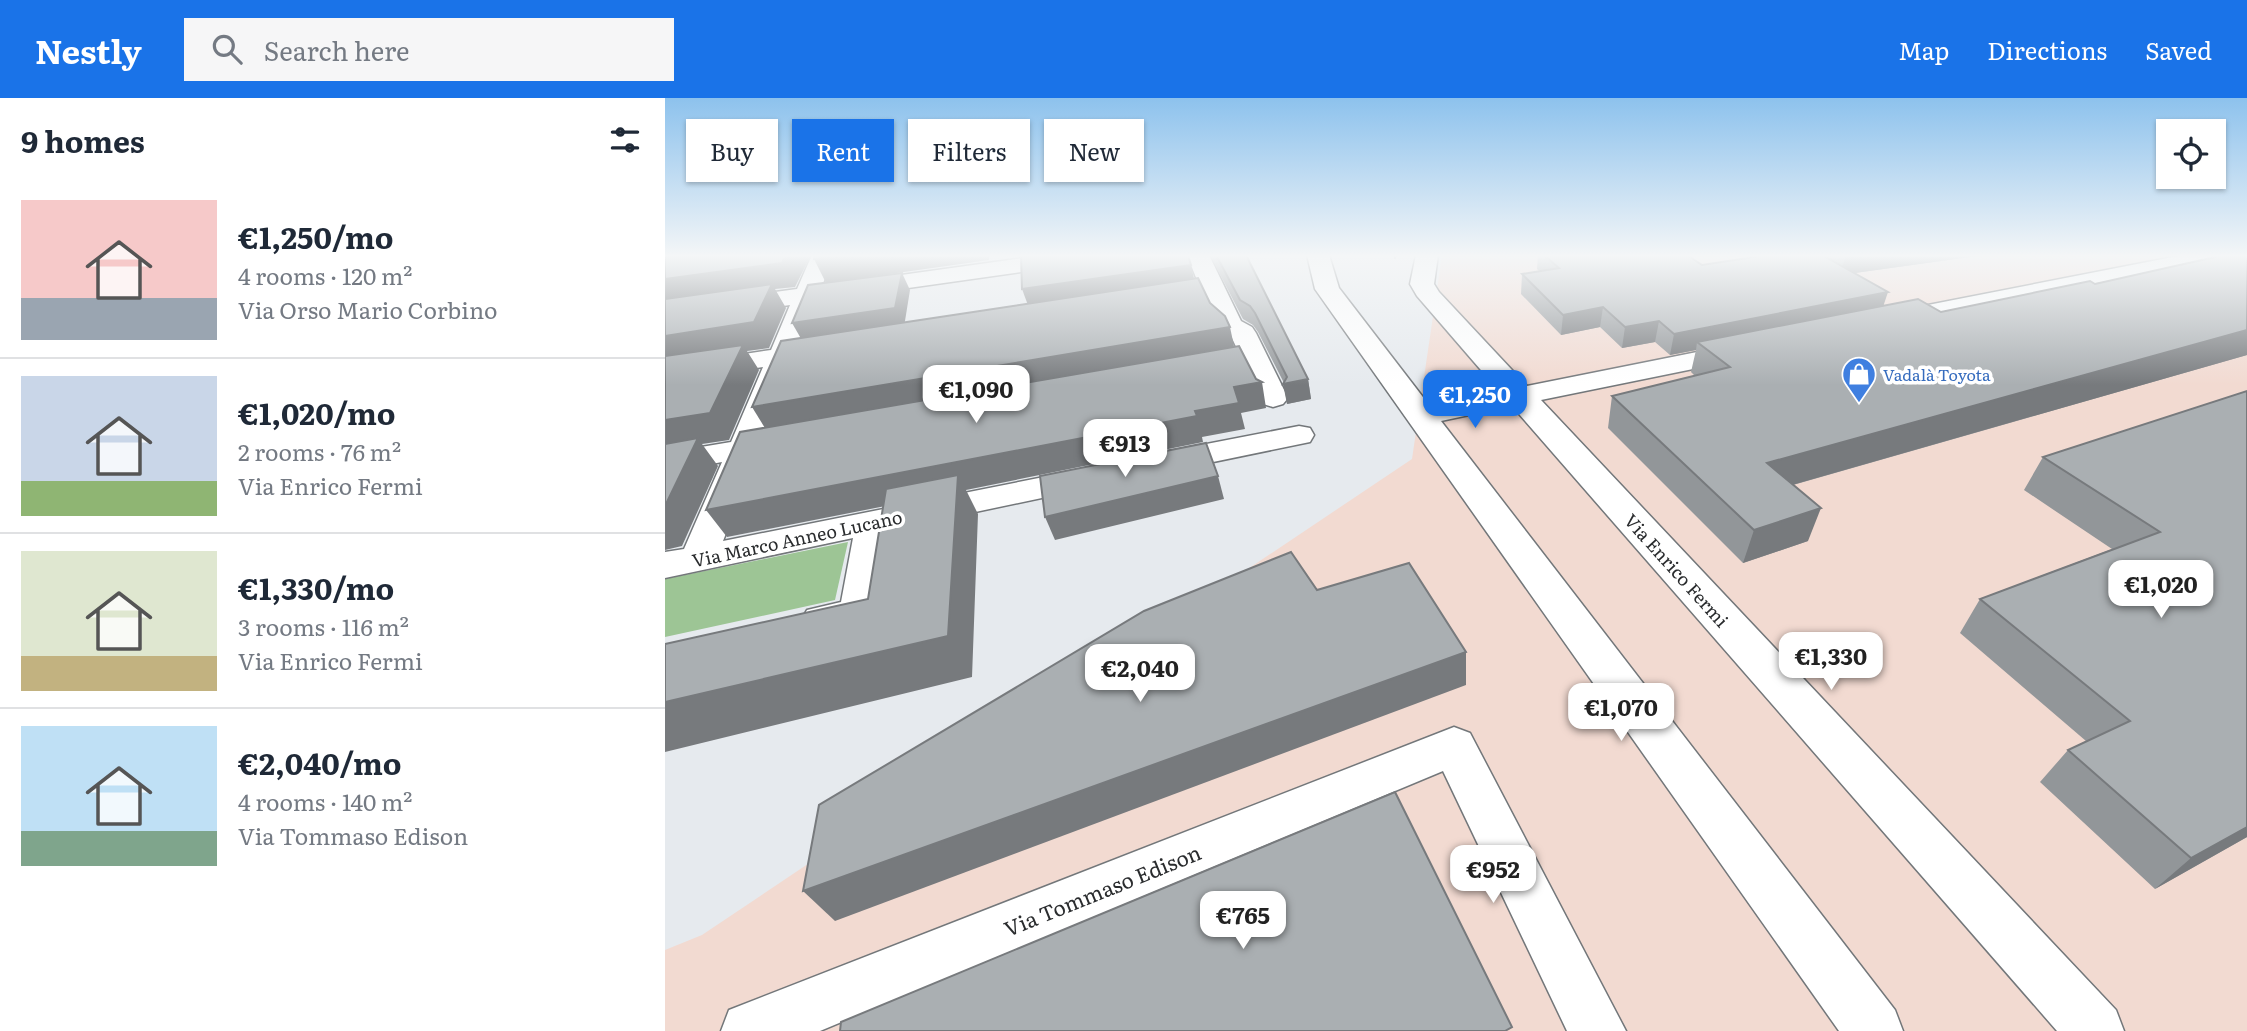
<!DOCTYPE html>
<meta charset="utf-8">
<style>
:root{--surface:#fff;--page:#f6f6f7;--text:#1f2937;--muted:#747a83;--line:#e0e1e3;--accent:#1a73e8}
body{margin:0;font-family:Literata,serif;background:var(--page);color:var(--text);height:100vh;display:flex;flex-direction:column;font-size:26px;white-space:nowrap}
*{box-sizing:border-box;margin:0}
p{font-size:23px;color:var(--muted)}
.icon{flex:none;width:38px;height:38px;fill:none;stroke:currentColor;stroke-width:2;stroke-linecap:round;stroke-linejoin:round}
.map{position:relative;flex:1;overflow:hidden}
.panel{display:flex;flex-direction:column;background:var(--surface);width:665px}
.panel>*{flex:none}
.banner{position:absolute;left:21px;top:21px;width:665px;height:63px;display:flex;gap:14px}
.controls{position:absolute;left:1491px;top:21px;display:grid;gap:14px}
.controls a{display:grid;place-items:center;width:70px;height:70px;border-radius:0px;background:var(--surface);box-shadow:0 2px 5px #0004;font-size:35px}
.price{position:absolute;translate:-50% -60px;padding:0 16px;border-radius:14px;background:#fff;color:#222;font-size:23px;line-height:46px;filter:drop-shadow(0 2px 4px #0008)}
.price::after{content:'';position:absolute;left:50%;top:42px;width:21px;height:16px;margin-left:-10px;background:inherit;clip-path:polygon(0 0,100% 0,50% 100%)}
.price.active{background:var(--accent);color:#fff}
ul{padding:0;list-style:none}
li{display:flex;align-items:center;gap:21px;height:175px;padding:0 21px}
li+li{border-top:2px solid var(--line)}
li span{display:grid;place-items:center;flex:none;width:196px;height:140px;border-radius:0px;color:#555}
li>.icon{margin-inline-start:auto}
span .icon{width:84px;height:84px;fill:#fffc;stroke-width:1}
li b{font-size:30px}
h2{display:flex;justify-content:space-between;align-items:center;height:84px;padding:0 21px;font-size:30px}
.pill{padding:0 24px;border-radius:0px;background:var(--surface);box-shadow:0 2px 5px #0004;font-size:24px;line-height:63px}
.pill.active{background:var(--accent);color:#fff}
header{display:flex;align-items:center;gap:42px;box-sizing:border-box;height:98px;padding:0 35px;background:var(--accent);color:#fff}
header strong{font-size:33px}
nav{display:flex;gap:38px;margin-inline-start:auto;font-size:24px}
.search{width:490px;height:63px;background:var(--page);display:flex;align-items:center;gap:18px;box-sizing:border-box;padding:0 24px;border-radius:0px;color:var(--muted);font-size:26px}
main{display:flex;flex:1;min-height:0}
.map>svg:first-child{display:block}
.industrial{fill:#f2dad1}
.green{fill:#9dc595}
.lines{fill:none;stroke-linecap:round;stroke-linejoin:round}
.street-casing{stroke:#73777a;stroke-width:3}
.street{fill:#fff;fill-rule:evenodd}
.tram{stroke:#4e5153;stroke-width:2}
.wall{fill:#929699}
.shaded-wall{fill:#777a7d}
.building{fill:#aaafb2;stroke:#777a7d;stroke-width:2}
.labels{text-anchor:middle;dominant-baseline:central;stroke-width:7;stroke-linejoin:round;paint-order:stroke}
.far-shop-label{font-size:16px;fill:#366cbe;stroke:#fff;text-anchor:start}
.street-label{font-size:18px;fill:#2a2c2e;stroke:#fff}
.near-street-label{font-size:21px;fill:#2a2c2e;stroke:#fff}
</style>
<header>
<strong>Nestly</strong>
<div class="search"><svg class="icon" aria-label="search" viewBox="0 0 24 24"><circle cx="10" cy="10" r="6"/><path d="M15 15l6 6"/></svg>Search here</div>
<nav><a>Map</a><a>Directions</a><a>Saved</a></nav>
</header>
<main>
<section class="panel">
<h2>9 homes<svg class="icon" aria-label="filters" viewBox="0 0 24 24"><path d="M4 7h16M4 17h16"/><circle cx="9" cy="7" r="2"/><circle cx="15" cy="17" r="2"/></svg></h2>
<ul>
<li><span style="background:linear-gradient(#f6c9c9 70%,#9aa5b1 0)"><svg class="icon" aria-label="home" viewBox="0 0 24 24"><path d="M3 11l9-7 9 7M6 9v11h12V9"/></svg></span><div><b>€1,250/mo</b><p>4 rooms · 120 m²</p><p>Via Orso Mario Corbino</p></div></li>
<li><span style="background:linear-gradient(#c9d6e8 75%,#8fb573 0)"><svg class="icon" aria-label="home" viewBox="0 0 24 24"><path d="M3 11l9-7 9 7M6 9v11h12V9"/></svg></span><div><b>€1,020/mo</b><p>2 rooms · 76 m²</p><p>Via Enrico Fermi</p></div></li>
<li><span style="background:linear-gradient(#dfe7d0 75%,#c2b280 0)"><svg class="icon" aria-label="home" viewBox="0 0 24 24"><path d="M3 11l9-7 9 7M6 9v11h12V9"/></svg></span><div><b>€1,330/mo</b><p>3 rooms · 116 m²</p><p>Via Enrico Fermi</p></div></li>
<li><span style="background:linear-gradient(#bfe0f5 75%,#7fa58c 0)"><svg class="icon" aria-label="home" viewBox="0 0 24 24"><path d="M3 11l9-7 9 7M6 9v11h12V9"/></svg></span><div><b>€2,040/mo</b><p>4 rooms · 140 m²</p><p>Via Tommaso Edison</p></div></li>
</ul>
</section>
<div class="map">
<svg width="1582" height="933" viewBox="0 0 1582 933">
<rect width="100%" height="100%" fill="#e6eaee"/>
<path class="industrial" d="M777,157H1582V933H0V852L37,837L747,361Z"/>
<path class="green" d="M183,444L170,502L0,539V481Z"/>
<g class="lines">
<g class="street-casing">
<g id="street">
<path d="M147,157H169L157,188L380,157H438L435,162L427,164L151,203L134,248L158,244L168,246L171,252L168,258L127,265L99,338L116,335L127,337L132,344L127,351L91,358L58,443L424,370L436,373L440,380L436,387L424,390L225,432L212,514L207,524L156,536L142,532L136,522L142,512L176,504L188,440L0,480V454L19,451L57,364L0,375V355L66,344L98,269L0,284V268L106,252L125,207L0,225V209L132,191Z"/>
<path d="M522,157H544L576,223L587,229L591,235L623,300L618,306L608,309L598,306L580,270L532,278L522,276L518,270L522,264L574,255L567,240L552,228L540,200L489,208L480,206L477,201L480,196L534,187Z"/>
<path d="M642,157H664L674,190L764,307L834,293L752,198L745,186L751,157H773L769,186L774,194L862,288L1077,245L1087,247L1090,253L1087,259L876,302L1451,912L1459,933H1392L847,308L776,323L1230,912L1238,933H1174L650,191Z"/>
<path d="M1518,157H1562L1559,162L1551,164L1227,230L1218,227L1214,222L1218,217L1227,214Z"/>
<path d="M634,328L645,330L649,337L645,344L495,375L484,372L479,365L484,358L495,355Z"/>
<path d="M789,629L805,635L961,933H902L778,673L155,933H56L64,912Z"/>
</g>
</g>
<use href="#street" class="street"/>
<path class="tram" d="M730,160L731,157"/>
</g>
<g class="wall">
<path d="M545,157H581L643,281L646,301L622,306L619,285L593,234L588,227L578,221Z"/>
<path d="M873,157H1022L1037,167L1101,157H1319L1190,175L1219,207L1276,214L1582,157V257L1128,387L1143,443L1078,465L943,330L947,298L1030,278L1026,274L1031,252L1005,257L990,244L957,250L935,229L896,237L856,196L857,176L874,173L872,171Z"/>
<path d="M1582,293V739L1490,791L1375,684L1403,652L1421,643L1295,535L1315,501L1447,451L1359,392L1378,359Z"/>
</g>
<g class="shaded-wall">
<path d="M121,157H146L130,189L110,191L121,210L104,250L82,253L94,272L64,342L37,346L53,368L17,448L0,452V181Z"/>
<path d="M181,157H324V162L161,185L149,161Z"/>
<path d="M1181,157H1319L1175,177Z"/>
<path d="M526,167L530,185L364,210L357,191Z"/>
<path d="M237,175L245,192L239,229L138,244L127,225Z"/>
<path d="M1223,194L1216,215L1032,244L1031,252L1005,257L1009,236Z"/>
<path d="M938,209L935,229L896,237L898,217Z"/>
<path d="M994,223L990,244L957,250L960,229Z"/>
<path d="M565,229L570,253L103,335L87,309Z"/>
<path d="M1582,232V257L1092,397L1102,365Z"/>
<path d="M643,281L646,301L622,306L618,286Z"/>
<path d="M597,284L601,310L576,315L580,331L537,339L538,344L301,392L313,416L307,579L0,654V604L283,538L292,394L62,439L41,412L530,313L569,289Z"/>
<path d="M553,378L559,401L390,442L380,419Z"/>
<path d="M1156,410L1143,443L1078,465L1089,432Z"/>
<path d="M801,554V587L170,823L138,793Z"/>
<path d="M1582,729V739L1490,791L1526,760Z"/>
</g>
<g class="building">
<path d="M0,157H121L117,165L0,181Z"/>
<path d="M150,157H181L149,161Z"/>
<path d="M366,157H523L526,167L357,191L356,158Z"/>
<path d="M551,157H581L643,281L618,286L622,279L590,215L585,208L575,202Z"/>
<path d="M879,157H1022L1037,167L1102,157H1157L1223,194L1009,236L994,223L960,229L938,209L898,217L857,176L894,170Z"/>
<path d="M1559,157H1582V232L1102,365L1156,410L1089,432L947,298L1065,269L1032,244L1253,201L1276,214L1425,183L1430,186Z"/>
<path d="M237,175L230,210L127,225L143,187Z"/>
<path d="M533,180L545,205L560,218L565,229L87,309L116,243Z"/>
<path d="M107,186L89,224L0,238V201Z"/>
<path d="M78,247L45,315L0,322V258Z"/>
<path d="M574,248L591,281L597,284L569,289L574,305L530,313L532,318L41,412L75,334Z"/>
<path d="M1582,293V729L1526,760L1403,652L1465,623L1315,501L1495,434L1378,359Z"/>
<path d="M33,340L0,408V346Z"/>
<path d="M541,345L553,378L380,419L375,378Z"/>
<path d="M293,377L283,538L0,604V546L203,501L221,391Z"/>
<path d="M626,454L652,492L744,465L801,554L138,793L154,707L479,513Z"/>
<path d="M730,694L847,929L840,933H175L176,924Z"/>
</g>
<linearGradient id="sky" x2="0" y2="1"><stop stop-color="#8dc2ed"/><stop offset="0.55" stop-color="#f4f6f7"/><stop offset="1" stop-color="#f4f6f7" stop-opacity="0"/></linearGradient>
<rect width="1582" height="287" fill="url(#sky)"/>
<defs>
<g id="shop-pin" transform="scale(1.75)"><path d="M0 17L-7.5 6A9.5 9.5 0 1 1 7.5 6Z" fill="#3f7fe0" stroke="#fff"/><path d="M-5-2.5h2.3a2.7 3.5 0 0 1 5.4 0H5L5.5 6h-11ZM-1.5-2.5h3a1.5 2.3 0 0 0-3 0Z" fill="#fff"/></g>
</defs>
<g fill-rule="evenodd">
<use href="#shop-pin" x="1194" y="276"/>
</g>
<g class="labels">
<g class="far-shop-label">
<text x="1218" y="276">Vadalà Toyota</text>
</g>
<g class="street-label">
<text transform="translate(132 440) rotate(-12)">Via Marco Anneo Lucano</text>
<text transform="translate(1012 472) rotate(48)">Via Enrico Fermi</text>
</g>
<g class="near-street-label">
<text transform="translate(437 791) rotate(-22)">Via Tommaso Edison</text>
</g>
</g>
</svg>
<div class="controls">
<a><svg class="icon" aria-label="locate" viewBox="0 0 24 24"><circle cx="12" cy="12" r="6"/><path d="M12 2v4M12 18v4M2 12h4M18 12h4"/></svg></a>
</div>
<b class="price" style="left:311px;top:327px">€1,090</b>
<b class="price active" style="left:810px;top:332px">€1,250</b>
<b class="price" style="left:460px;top:381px">€913</b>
<b class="price" style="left:1496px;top:522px">€1,020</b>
<b class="price" style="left:1166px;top:594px">€1,330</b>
<b class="price" style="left:475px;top:606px">€2,040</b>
<b class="price" style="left:956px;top:645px">€1,070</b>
<b class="price" style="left:828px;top:807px">€952</b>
<b class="price" style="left:578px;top:853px">€765</b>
<div class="banner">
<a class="pill">Buy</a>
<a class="pill active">Rent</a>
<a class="pill">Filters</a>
<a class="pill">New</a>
</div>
</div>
</main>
